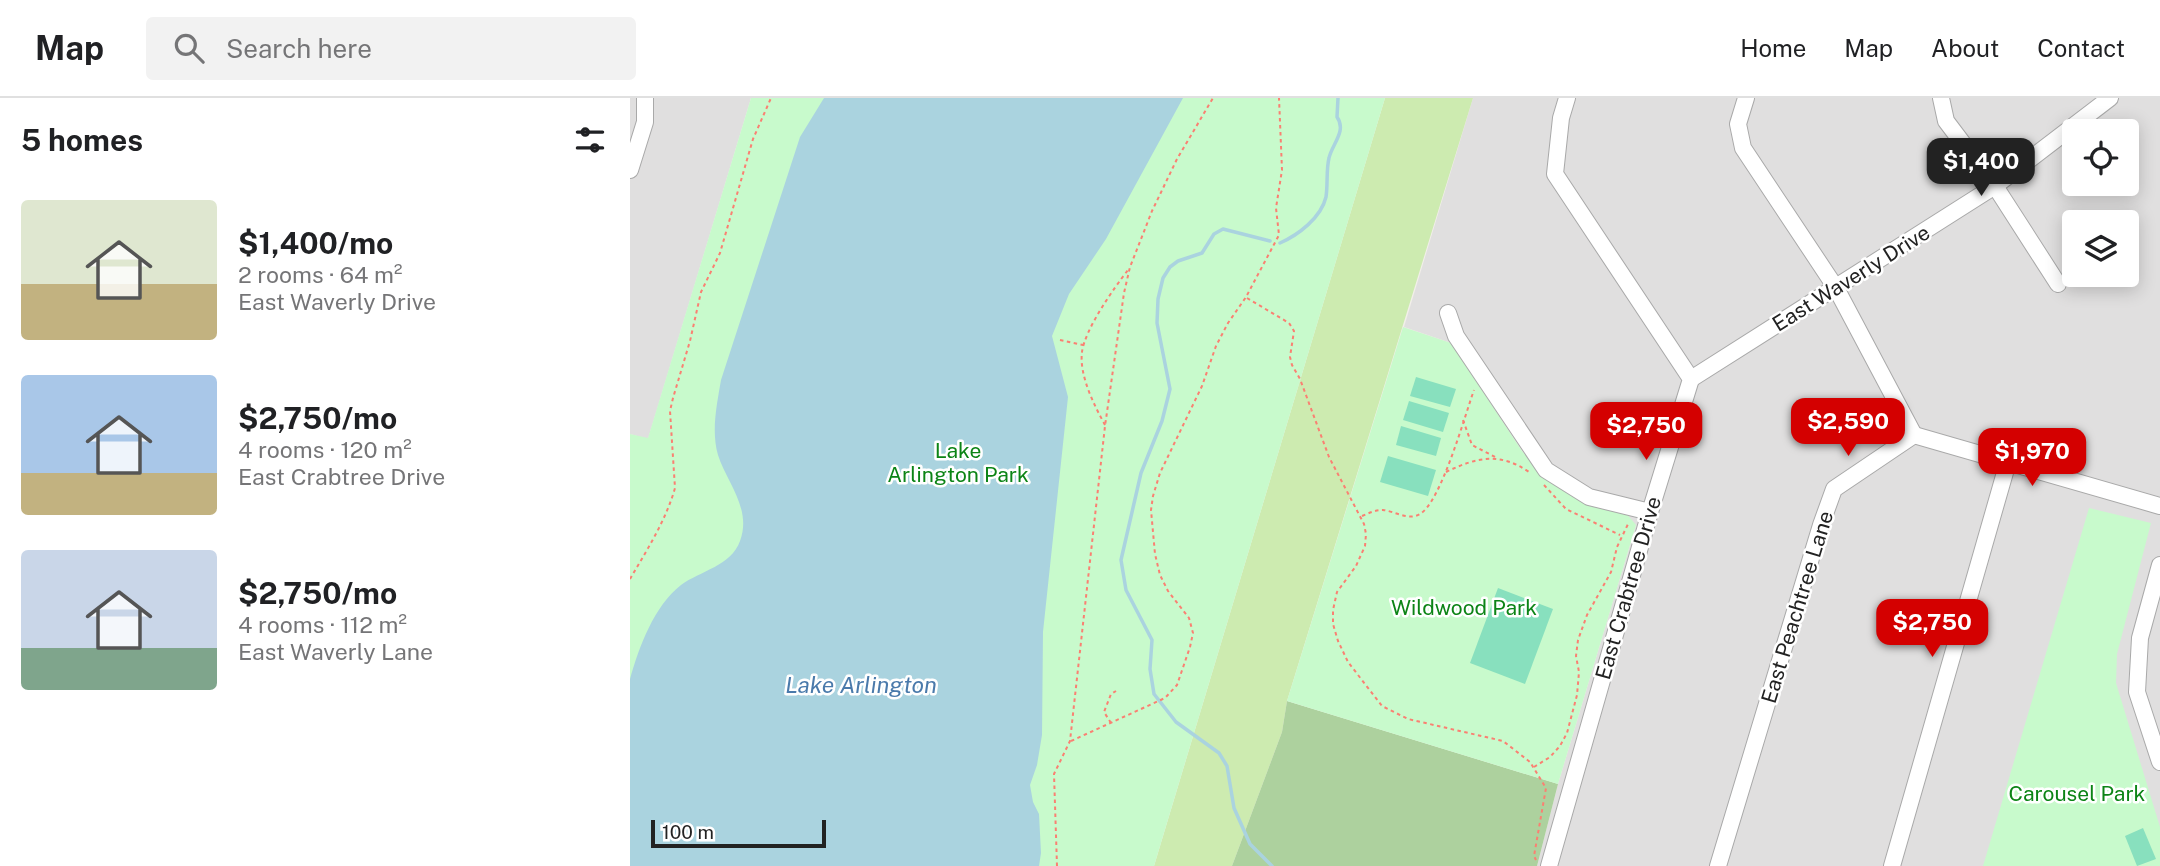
<!DOCTYPE html>
<meta charset="utf-8">
<style>
:root{--surface:#fff;--page:#f2f2f2;--text:#202124;--muted:#757577;--line:#e0e0e0;--accent:#d40000}
body{margin:0;font-family:"Public Sans",sans-serif;background:var(--page);color:var(--text);height:100vh;display:flex;flex-direction:column;font-size:26px;white-space:nowrap}
*{box-sizing:border-box;margin:0}
p{font-size:23px;color:var(--muted)}
.icon{flex:none;width:38px;height:38px;fill:none;stroke:currentColor;stroke-width:2;stroke-linecap:round;stroke-linejoin:round}
.map{position:relative;flex:1;overflow:hidden}
.side{display:flex;flex-direction:column;background:var(--surface);width:630px}
.side>*{flex:none}
.tools{position:absolute;left:1432px;top:21px;display:grid;gap:14px}
.tools a{display:grid;place-items:center;width:77px;height:77px;border-radius:7px;background:var(--surface);box-shadow:0 4px 18px #0003;font-size:35px}
.scale{position:absolute;left:21px;bottom:18px;width:175px;box-sizing:border-box;padding-left:7px;border:4px solid #222;border-top:0;font-size:19px;line-height:24px;white-space:nowrap;color:#222;-webkit-text-stroke:5px #fff;paint-order:stroke}
.price{position:absolute;translate:-50% -60px;padding:0 16px;border-radius:14px;background:var(--accent);color:#fff;font-size:23px;line-height:46px;filter:drop-shadow(0 2px 4px #0008)}
.price::after{content:'';position:absolute;left:50%;top:42px;width:21px;height:16px;margin-left:-10px;background:inherit;clip-path:polygon(0 0,100% 0,50% 100%)}
.price.on{background:#222;color:#fff}
ul{padding:0;list-style:none}
li{display:flex;align-items:center;gap:21px;height:175px;padding:0 21px}
li span{display:grid;place-items:center;flex:none;width:196px;height:140px;border-radius:7px;color:#555}
li>.icon{margin-inline-start:auto}
span .icon{width:84px;height:84px;fill:#fffc;stroke-width:1}
li b{font-size:30px}
h2{display:flex;justify-content:space-between;align-items:center;height:84px;padding:0 21px;font-size:30px}
header{display:flex;align-items:center;gap:42px;box-sizing:border-box;height:98px;padding:0 35px;background:var(--surface);border-bottom:2px solid var(--line)}
header strong{font-size:33px}
nav{display:flex;gap:38px;margin-inline-start:auto;font-size:24px}
.search{width:490px;height:63px;background:var(--page);display:flex;align-items:center;gap:18px;box-sizing:border-box;padding:0 24px;border-radius:7px;color:var(--muted);font-size:26px}
main{display:flex;flex:1;min-height:0}
.map>svg:first-child{display:block}
.residential{fill:#e0dfdf;fill-rule:evenodd}
.grass{fill:#cdebb0}
.forest{fill:#add19e}
.park{fill:#c8facc}
.pitch{fill:#88e0be}
.water{fill:#aad3df}
.lines{fill:none;stroke-linecap:round;stroke-linejoin:round}
.stream{stroke:#aad3df;stroke-width:3.5}
.minor-casing{stroke:#a9a9a9;stroke-width:18}
.path{stroke:#fa8072;stroke-width:2;stroke-dasharray:3.5 3.5;stroke-linecap:butt}
.minor{stroke:#fff;stroke-width:16}
.labels{text-anchor:middle;dominant-baseline:central;stroke-width:5;stroke-linejoin:round;paint-order:stroke}
.street-label{font-size:21px;fill:#222;stroke:#fff}
.park-label{font-size:21px;fill:#0c8416;stroke:#fff}
.water-label{font-size:23px;font-style:italic;fill:#4a7aab;stroke:#fff}
</style>
<header>
<strong>Map</strong>
<div class="search"><svg class="icon" aria-label="search" viewBox="0 0 24 24"><circle cx="10" cy="10" r="6"/><path d="M15 15l6 6"/></svg>Search here</div>
<nav><a>Home</a><a>Map</a><a>About</a><a>Contact</a></nav>
</header>
<main>
<section class="side">
<h2>5 homes<svg class="icon" aria-label="filters" viewBox="0 0 24 24"><path d="M4 7h16M4 17h16"/><circle cx="9" cy="7" r="2"/><circle cx="15" cy="17" r="2"/></svg></h2>
<ul>
<li><span style="background:linear-gradient(#dfe7d0 60%,#c2b280 0)"><svg class="icon" aria-label="home" viewBox="0 0 24 24"><path d="M3 11l9-7 9 7M6 9v11h12V9"/></svg></span><div><b>$1,400/mo</b><p>2 rooms · 64 m²</p><p>East Waverly Drive</p></div></li>
<li><span style="background:linear-gradient(#a9c7e8 70%,#c2b280 0)"><svg class="icon" aria-label="home" viewBox="0 0 24 24"><path d="M3 11l9-7 9 7M6 9v11h12V9"/></svg></span><div><b>$2,750/mo</b><p>4 rooms · 120 m²</p><p>East Crabtree Drive</p></div></li>
<li><span style="background:linear-gradient(#c9d6e8 70%,#7fa58c 0)"><svg class="icon" aria-label="home" viewBox="0 0 24 24"><path d="M3 11l9-7 9 7M6 9v11h12V9"/></svg></span><div><b>$2,750/mo</b><p>4 rooms · 112 m²</p><p>East Waverly Lane</p></div></li>
</ul>
</section>
<div class="map">
<svg width="1530" height="768" viewBox="0 0 1530 768">
<rect width="100%" height="100%" fill="#f2efe9"/>
<g class="residential">
<path d="M0,0H121L18,341L0,336Z"/>
<path d="M843,0H1530V768H907L928,686L1006,427L949,402L912,376L892,353L821,245L774,229ZM1444,33H1496V86H1444ZM1444,124H1496V177H1444Z"/>
</g>
<path class="grass" d="M755,0H843L657,603L652,634L602,768H524Z"/>
<path class="forest" d="M657,603L928,686L907,768H602L652,634Z"/>
<g class="park">
<path d="M121,0H755L524,768H0V336L18,340Z"/>
<path d="M773,229L821,245L892,353L912,376L949,402L996,415L1006,427L928,686L657,603Z"/>
<path d="M1459,410L1521,425L1487,556L1486,585L1530,729V768H1353Z"/>
</g>
<g class="pitch">
<path d="M786,279L826,291L820,309L780,298Z"/>
<path d="M779,303L819,315L813,334L773,322Z"/>
<path d="M771,328L811,340L806,358L766,347Z"/>
<path d="M758,358L806,372L798,398L750,384Z"/>
<path d="M868,490L923,511L895,586L840,565Z"/>
<path d="M1513,730L1526,761L1507,768L1495,738Z"/>
</g>
<path class="water" d="M194,0H553L476,141L439,196L422,238L438,299L413,534L412,637L407,667L400,687L403,704L409,716L411,755L409,768H0V581C9,549 24,508 51,487C70,473 101,468 110,443C122,411 97,385 88,357C81,333 87,306 91,282L170,39Z"/>
<g class="lines">
<g class="stream">
<path d="M640,143L593,131L584,136L572,155L548,163L540,169L533,180L528,201L527,225L540,291L532,323L511,375L491,462L496,492L522,542L520,571L524,596L546,624L589,655L597,668L604,710L620,746L642,768"/>
<path d="M650,145C668,137 691,120 696,99C698,86 696,72 699,60C702,46 717,33 707,19L708,0"/>
</g>
<g class="minor-casing">
<g id="minor">
<path d="M1311,0L1316,23L1365,88L1428,186"/>
<path d="M0,72L15,24V0"/>
<path d="M818,215L826,238L916,372L959,399L1020,414"/>
<path d="M1061,281L1365,88L1480,0"/>
<path d="M1284,337L1530,408"/>
<path d="M1530,467L1510,540L1507,594L1530,664"/>
<path d="M919,768L1020,414L1061,281L925,76L931,20L937,0"/>
<path d="M1088,768L1191,427L1204,391L1284,337L1206,190L1113,50L1108,26L1116,0"/>
<path d="M1262,768L1378,364"/>
</g>
</g>
<g class="path">
<path d="M617,200L659,225L664,233L660,259L662,267L670,281L699,359L734,426L736,436L735,448L726,468L707,494L703,512V526L708,543L718,564L752,608L778,621L873,643L900,664L916,690L904,758L906,762"/>
<path d="M430,242L453,247"/>
<path d="M833,322L842,347L867,360"/>
<path d="M475,327C464,307 449,277 452,254C455,231 484,190 498,172"/>
<path d="M816,374C847,359 870,354 899,374"/>
<path d="M914,387L936,411L990,437"/>
<path d="M732,418C739,415 745,412 753,412C764,413 779,423 790,416C811,404 835,317 844,292"/>
<path d="M0,481C17,452 36,422 45,390L40,313L43,300L60,243L71,194L90,155L123,41L141,0"/>
<path d="M481,625L474,614L481,596L486,593"/>
<path d="M441,643L535,600L547,587L560,549L563,535L559,520L538,493L530,477L525,456L521,412L523,398L530,375L572,288L586,248L598,225L616,199L649,137L646,110L652,72L649,0"/>
<path d="M904,669L920,659L930,648L937,635L947,597L949,574L946,558L948,542L957,517L981,474L987,449L999,424"/>
<path d="M427,768L424,676L440,643L475,328L494,195L500,169L522,113L547,61L583,0"/>
</g>
<use href="#minor" class="minor"/>
</g>
<g class="labels">
<g class="street-label">
<text transform="translate(1221 180) rotate(-32)">East Waverly Drive</text>
<text transform="translate(998 490) rotate(-74)">East Crabtree Drive</text>
<text transform="translate(1167 509) rotate(-73)">East Peachtree Lane</text>
</g>
<g class="park-label">
<text x="328" y="352">Lake<tspan x="328" dy="24">Arlington Park</tspan></text>
<text x="834" y="509">Wildwood Park</text>
<text x="1447" y="695">Carousel Park</text>
</g>
<g class="water-label">
<text x="231" y="586">Lake Arlington</text>
</g>
</g>
</svg>
<div class="tools">
<a><svg class="icon" aria-label="locate" viewBox="0 0 24 24"><circle cx="12" cy="12" r="6"/><path d="M12 2v4M12 18v4M2 12h4M18 12h4"/></svg></a>
<a><svg class="icon" aria-label="layers" viewBox="0 0 24 24"><path d="M12 4l9 5-9 5-9-5zM3 14l9 5 9-5"/></svg></a>
</div>
<div class="scale">100 m</div>
<b class="price on" style="left:1351px;top:100px">$1,400</b>
<b class="price" style="left:1218px;top:360px">$2,590</b>
<b class="price" style="left:1016px;top:364px">$2,750</b>
<b class="price" style="left:1402px;top:390px">$1,970</b>
<b class="price" style="left:1302px;top:561px">$2,750</b>
</div>
</main>
